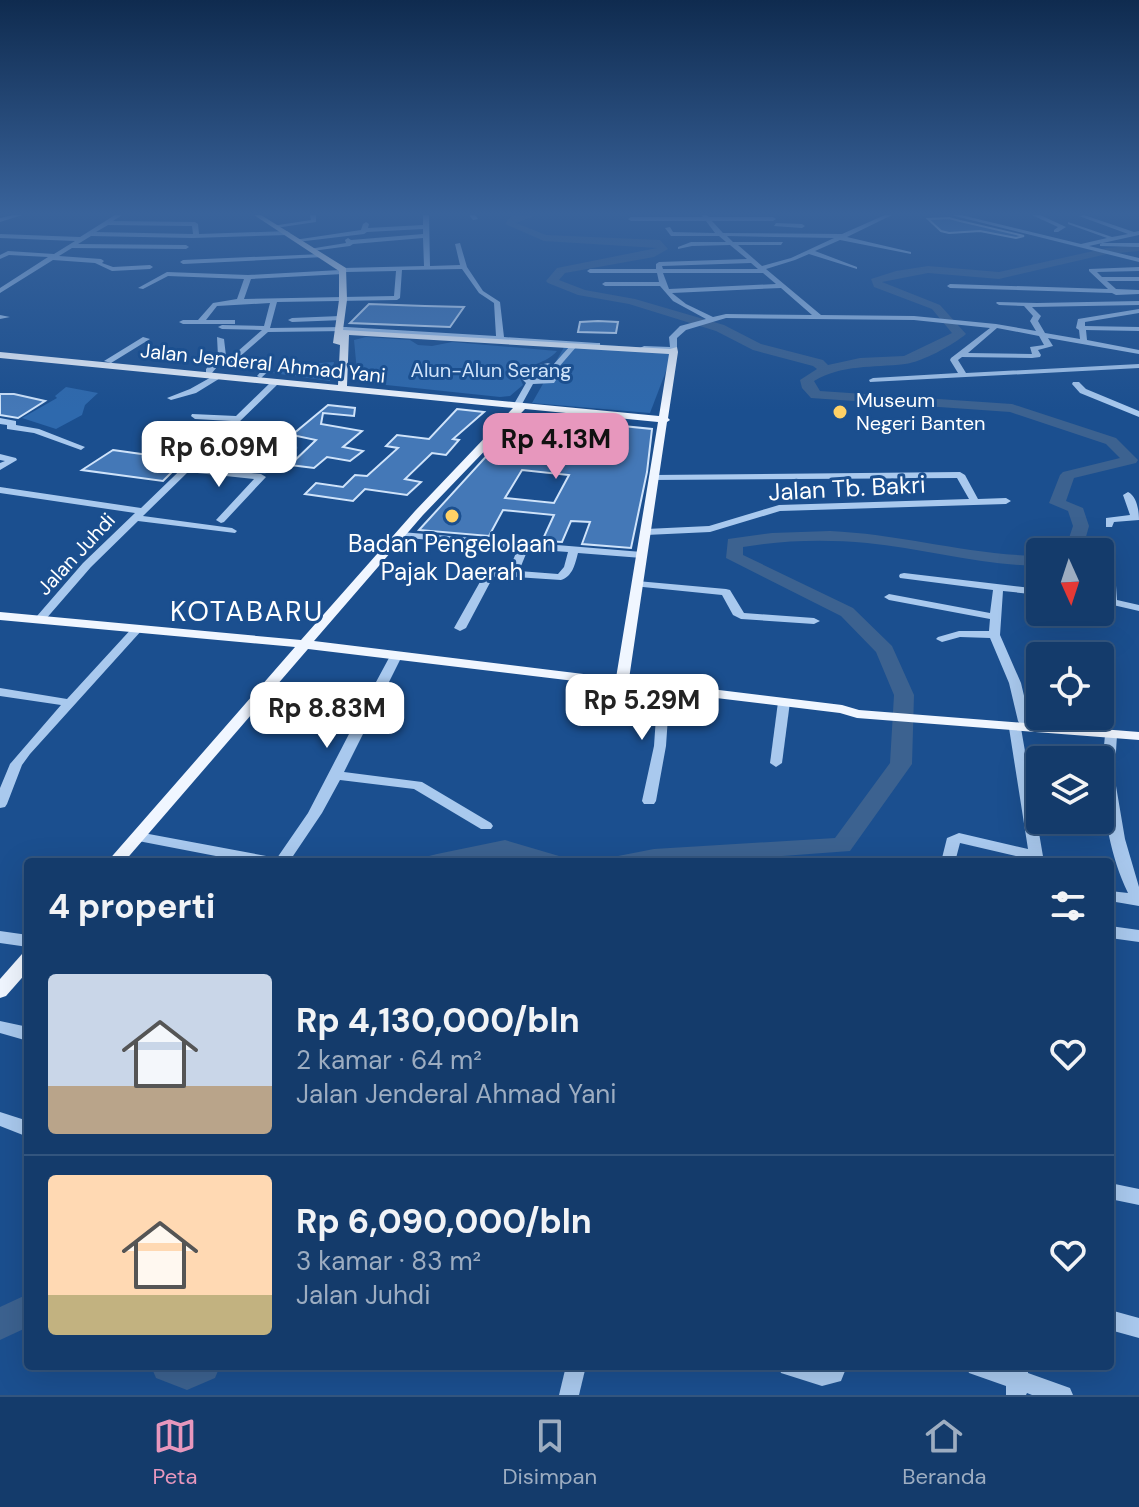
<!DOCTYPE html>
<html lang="id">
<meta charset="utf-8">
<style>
:root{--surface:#143b6b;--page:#214673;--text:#f1f3f6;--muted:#9dadc1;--line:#33557e;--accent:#e797bd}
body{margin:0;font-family:"DM Sans",sans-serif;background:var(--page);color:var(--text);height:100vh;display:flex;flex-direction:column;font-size:30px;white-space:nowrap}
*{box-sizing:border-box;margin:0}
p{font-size:26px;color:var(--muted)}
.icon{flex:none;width:44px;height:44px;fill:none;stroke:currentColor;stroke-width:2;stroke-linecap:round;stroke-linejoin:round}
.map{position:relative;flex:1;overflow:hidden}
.details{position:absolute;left:24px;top:858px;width:1090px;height:512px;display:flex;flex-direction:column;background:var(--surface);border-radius:8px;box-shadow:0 8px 32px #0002,0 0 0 2px var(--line)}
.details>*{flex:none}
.needle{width:52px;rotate:177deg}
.buttons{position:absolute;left:1026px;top:538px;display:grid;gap:16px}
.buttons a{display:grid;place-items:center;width:88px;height:88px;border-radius:8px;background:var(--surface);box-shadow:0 8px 32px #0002,0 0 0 2px var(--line);font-size:40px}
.price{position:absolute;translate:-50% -68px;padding:0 18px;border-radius:16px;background:#fff;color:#222;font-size:26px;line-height:52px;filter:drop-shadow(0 2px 4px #0008)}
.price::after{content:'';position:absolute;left:50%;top:48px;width:24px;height:18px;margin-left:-12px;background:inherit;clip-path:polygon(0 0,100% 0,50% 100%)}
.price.current{background:var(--accent);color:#111}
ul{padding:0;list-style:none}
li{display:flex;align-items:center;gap:24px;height:200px;padding:0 24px}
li+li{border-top:2px solid var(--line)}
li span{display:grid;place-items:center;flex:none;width:224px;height:160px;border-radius:8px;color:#555}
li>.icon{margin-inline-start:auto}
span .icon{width:96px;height:96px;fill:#fffc;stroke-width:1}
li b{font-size:34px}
h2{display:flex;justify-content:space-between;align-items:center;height:96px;padding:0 24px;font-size:34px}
.tab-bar{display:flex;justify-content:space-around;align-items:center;height:112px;border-top:2px solid var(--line);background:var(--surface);font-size:22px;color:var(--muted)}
.tab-bar a{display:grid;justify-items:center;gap:4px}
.tab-bar .current{color:var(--accent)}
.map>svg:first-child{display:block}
.green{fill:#2e69ad}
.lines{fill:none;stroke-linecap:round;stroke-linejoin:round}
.river{fill:#3c6290;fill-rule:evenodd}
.building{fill:#4478b7;stroke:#cfe3fa;stroke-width:2;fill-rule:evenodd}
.minor{fill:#a9c9ee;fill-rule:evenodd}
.major{fill:#f0f6ff;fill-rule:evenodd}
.poi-dot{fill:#ffd166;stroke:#1b4f8f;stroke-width:3}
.labels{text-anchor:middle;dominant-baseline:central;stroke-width:6;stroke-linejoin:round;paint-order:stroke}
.far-street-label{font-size:20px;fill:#fff;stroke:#1b4f8f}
.far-park-label{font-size:20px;fill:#cfe3fa;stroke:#1b4f8f}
.far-poi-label{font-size:20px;fill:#fff;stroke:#1b4f8f;text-anchor:start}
.street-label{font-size:24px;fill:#fff;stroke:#1b4f8f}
.poi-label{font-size:24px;fill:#fff;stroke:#1b4f8f}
.quarter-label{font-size:28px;letter-spacing:2px;fill:#fff;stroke:#1b4f8f}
</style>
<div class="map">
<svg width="1139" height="1395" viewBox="0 0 1139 1395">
<rect width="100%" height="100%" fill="#1b4f8f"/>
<g class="green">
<path d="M366,337L410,340L418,345L432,346L452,342L557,351C545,365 530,362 519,376L523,385L510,396L500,397L358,382L354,340Z"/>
<path d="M567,342L674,350L650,413L532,403Z"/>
<path d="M334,362L330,381L273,373L281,366Z"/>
<path d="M66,387L98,393L85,405L82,415L56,429L22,418L57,398L55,396Z"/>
<path d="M277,437L295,443L298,448L265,474L232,470Z"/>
</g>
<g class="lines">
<g class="river">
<path d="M537,215L516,223L546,235L660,240L668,249L654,257L565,273L559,280L585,290L635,299L724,325L761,344L823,360L828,365L860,358L904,356L952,333L932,309L874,287L871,279L896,271L928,266L999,272L1107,248L1139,245V251L1107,254L999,279L928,273L882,282L940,305L966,334C953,345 922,362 905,364C872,368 843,364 814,381L820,391L1012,404L1116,438L1138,460L1136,463L1074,478L1066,501L1083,508L1089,526L1084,544L1073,552H1051L1068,541L1073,526L1068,511L1049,503L1060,475L1063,472L1120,458L1106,444L1010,412L811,398L802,388L800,380L817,369L813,366L753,350L716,331L629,304L578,295L548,283L546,281L557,268L657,248L544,241L505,224L511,216Z"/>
<path d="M830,531C901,534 969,555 1040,556V566C981,565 925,549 867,543C826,539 784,540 743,547V555L853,608L892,646L914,695L912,764L850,851L701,862H614L618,856L654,849L835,838L890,763L894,695L876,652L841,616L726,558L728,539L772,533Z"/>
<path d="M505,840L559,856L563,862H524L505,856L476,862H425L429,856L437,854Z"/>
<path d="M28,1294V1327L0,1340V1307Z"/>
<path d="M151,1366H220L215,1378L187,1390L156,1378Z"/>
</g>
</g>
<g class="building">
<path d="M949,218L960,221L1024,236L1016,238L980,231L949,233L941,231L928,219Z"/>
<path d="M369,304L425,306L464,307L450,327L350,323Z"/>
<path d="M598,321L618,322L616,333L578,332L580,322Z"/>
<path d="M0,394H14L45,401L18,418L0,415Z"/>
<path d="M328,405L355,408L354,416L323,413L321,424L362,431L343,447L363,451L350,461L327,457L314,468L290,465L316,440L292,435Z"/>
<path d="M457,409L484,412L453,439L459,440L446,455L432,453L405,479L421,482L407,495L365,489L353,501L305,494L316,483L343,487L355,475L367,476L398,448L386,446L397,435L429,439Z"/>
<path d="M523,416L652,429L647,472L631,548L582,544L590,522L571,521L562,542L542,541L554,515L503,510L489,536L419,530ZM522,470L569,475L554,503L505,498Z"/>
<path d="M113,450L184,460L163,481L82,470Z"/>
</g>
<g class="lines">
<g class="minor">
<path d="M13,215H22L0,222V218Z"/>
<path d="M115,215H122L113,221L195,222L198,224L199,234L287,231L290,233L287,235L192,238L91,236L78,244L186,245L189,247L186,249L72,248L59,256L101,259L104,261L102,263L113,267L150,265L153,267L150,269L112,271L95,263L53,260L0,293V288L48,257L9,255L0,259V255L8,251L54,254L75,241L0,238V234L80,237ZM108,225L192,226L193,234L96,232Z"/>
<path d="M310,215H316V222L275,228L272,226L311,220Z"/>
<path d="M423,215H429L430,266L460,265L455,244L460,243L467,267L483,291L500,302L504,337L597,343H600V347L577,346L558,368L562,371L554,383L533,384L522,404L518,406L514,404L526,383L522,379L530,367L548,363L553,365L570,346L346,331L268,332L237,359L272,364V368L261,378L257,376L264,368L232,364L229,359L262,330L222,329L218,327L222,325L264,326L270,303L217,306L206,320H235V324H183L179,322L183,320H198L213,303L237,299L244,279L168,276L143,289L138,288L167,272L248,275L340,270L343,268L424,266L423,238L353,244L350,246L312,251L309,249L346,243L345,240L348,238L351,240L423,234V229L367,232L364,234L297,242L294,240L361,230L363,224L366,222L369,224L368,228L423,225ZM462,269L479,293L494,303L496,336L346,327L270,328L277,302L397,300L400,298L402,270ZM396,271L394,296L244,299L251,279L343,274L346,272ZM547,368L554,372L549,379L530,378L536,371Z"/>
<path d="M469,215H475L478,219L473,220Z"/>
<path d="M701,215H707L709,217H773L776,219L773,221H712L723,233L842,234L885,215H892L847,237L911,252V254L840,240L815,251L857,267V269L809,254L795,260L766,269L821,315L914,316L996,324L1036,331L1030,321L1033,316L1024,306L999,305L996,303L997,302L1037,303L1139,301V305L1032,307L1041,316L1038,321L1045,333L1080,339L1079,330L1076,328L1078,319L1139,309V313L1085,322V326L1139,327V331L1086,330L1087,340L1139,350V354L1048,338L1053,346L1038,350L1041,355L1040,357L1032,358L962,357L958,360L966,373L1139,364V368L870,382L869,380L873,378L958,373L950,360L951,358L990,328L914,320L726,318L686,330L677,338V351L641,350L640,348L644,346L670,347L669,337L680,326L706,319L673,301L660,286H605L602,284L605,282H659L657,273H590L587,271L590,269H656V264L659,262L747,259L730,245L692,246L678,249V247L691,242H726L719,236H671L665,228L670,227L673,232L715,233L706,221H631L628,219L631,217H703ZM727,236L834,238L791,258L762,266L738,245H781L783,242H733ZM751,263L758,269H663L662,266ZM663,273H763L776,284L669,289ZM781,288L812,315L726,314L713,317L686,304L672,293ZM997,328L1039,336L1044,345L1030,347L1032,354L968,353Z"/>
<path d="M951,215H961L1081,244L1107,238L1068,224V222L1112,237L1128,234L1079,216L1084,215L1134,232L1139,231V235L1089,246L1139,258V262Z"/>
<path d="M1032,215H1040L1066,227L1058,232H1054V230L1058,227Z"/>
<path d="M776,223L802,224L805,226L802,228L774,226Z"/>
<path d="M1102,243H1139V247L1100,246V244Z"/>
<path d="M322,254L324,255V257L183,264L180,262L183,260Z"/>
<path d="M1139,267V271L1097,272L1102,277H1139V281H1107L1116,289L1139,290V294L1116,295L1112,293L950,288L947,286L950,284L1108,289L1089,271V269Z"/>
<path d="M0,315L10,317L0,319Z"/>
<path d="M340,316H343V320L292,322L288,320L292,318Z"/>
<path d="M143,337L150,339L111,363L104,361Z"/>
<path d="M217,337L224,339L226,356L212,373H206V369L218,356Z"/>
<path d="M215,375L222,377L196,393L171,400L167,398L190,389Z"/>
<path d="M272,381L279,383L193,467L261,474L266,477L224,522L221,523L216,520L254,479L188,472L143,516L232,528L237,531L235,533L138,521L91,567L45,620H37L36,618L37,616L83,563L135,513L0,493V487L141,508L231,421L195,419L191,416L192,414L236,416Z"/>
<path d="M1073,382H1079L1086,389L1139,411V417L1080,393L1072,384Z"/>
<path d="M0,418L16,421V425L39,429L85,447L81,450L34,433L7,429V425L0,424Z"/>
<path d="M0,454L16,458L17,460L0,470V463L5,461L0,460Z"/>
<path d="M960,472L965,475L978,499L1006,498L1011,501L1006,504L780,511L710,532L646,535L641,532L646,529L709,526L779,505L969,499L957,478L650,480V476L653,475Z"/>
<path d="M1128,492C1137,496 1139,511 1139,520L1114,522L1112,527H1106V518L1130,515L1123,495Z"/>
<path d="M401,532L642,552L647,555L642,558L578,553C575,564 573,576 561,580L501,576L493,577L466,628L460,631L454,628L485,573L509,570L518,548L397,537V533ZM528,549L568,552L564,567L558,574L519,571Z"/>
<path d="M1109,554L1114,557L1117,600L1139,605V611L1100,602V596L1106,597L1104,557Z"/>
<path d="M904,573L1040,589V595L1003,591L1000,635L1021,683L1030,721L1028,724H1020L1018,721L1009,683L990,638L960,637L942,642L936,639L938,637L959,631H989L990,619L889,600L884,597L889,594L990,613L993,590L900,578L899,576L900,574Z"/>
<path d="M637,581L726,589L730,590L744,613L814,618L820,621L814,624L741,619L733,615L722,595L633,586L632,584Z"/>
<path d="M138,625L144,628L142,630L30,754L22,765L7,804L5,807L0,808V788L10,764L61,705L0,696V688L67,699L134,626Z"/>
<path d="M396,653L402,656L344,772L422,782L491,823L493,826L491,829H481L414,789L340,780L322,813L289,862H247L133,840L131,837L133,834L138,832L277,858L308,813L376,682L390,656Z"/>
<path d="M664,683L670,687L666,746L656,801L654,804H644L642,801L654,746L658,687Z"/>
<path d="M784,698L790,702L782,763L776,767L770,763L778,702Z"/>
<path d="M1015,724L1021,728L1044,862H1030L1029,859L960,843L955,862H941L947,838L959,833L1028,849L1009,728Z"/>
<path d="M1111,731L1117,735L1115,768L1116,786L1125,839L1139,887V906L1110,901V891L1128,893C1105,845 1099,787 1105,735Z"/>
<path d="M1110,926L1139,930V942L1110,938Z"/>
<path d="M0,931L28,935V947L0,943Z"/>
<path d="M0,1021L28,1027V1041L0,1033Z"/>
<path d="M0,1112L28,1121V1137L0,1126Z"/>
<path d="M1110,1183L1139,1189V1205L1110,1199Z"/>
<path d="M1110,1310L1139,1318V1338L1110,1330Z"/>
<path d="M566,1366H586L579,1395H559Z"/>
<path d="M778,1366H847L841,1381L822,1386L781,1373Z"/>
<path d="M966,1366H1028V1373L1070,1388L1073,1395H1032L1027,1393L1026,1395H1006V1386L969,1373Z"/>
</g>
<g class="major">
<path d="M254,215H261L346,268L347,300L343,330L670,349L677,347L678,352L668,418L670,420L667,422L629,679L842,705L859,710L1139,732V740L857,718L840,713L308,649L124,862H107L295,647L0,620V612L301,640L415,511L513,408L0,358V352L338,385L340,345L333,343L339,300V271ZM349,335L669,354L659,416L347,386ZM525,409L658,422L616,678L314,641L423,515Z"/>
<path d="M28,952V971L6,996L0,998V979L22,954Z"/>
</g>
</g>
<linearGradient id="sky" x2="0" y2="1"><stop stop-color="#0f2b4f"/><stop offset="0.52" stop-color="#39639b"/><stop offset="1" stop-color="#39639b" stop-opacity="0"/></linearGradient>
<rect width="1139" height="410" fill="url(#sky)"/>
<g class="poi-dot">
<circle cx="840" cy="412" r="8"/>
<circle cx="452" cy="516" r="8"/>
</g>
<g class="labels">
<g class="far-street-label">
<text transform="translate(263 363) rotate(6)">Jalan Jenderal Ahmad Yani</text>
<text transform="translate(76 554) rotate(-47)">Jalan Juhdi</text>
</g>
<g class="far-park-label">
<text x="491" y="370">Alun-Alun Serang</text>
</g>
<g class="far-poi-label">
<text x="856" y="400">Museum<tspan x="856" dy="23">Negeri Banten</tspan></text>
</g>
<g class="street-label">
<text transform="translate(847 488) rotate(-3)">Jalan Tb. Bakri</text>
</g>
<g class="poi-label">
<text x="452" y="543">Badan Pengelolaan<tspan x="452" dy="28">Pajak Daerah</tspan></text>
</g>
<g class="quarter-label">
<text x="247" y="611">KOTABARU</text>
</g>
</g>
</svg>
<div class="buttons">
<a><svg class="needle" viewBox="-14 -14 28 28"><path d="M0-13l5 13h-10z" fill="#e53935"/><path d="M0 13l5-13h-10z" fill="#9dadc1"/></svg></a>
<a><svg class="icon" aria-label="locate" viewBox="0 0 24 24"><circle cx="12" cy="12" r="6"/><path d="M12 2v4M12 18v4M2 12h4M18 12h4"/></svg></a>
<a><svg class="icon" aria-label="layers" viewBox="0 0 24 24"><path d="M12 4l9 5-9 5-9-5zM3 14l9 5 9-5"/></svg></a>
</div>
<b class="price current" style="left:556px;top:481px">Rp 4.13M</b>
<b class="price" style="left:219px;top:489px">Rp 6.09M</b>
<b class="price" style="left:642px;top:742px">Rp 5.29M</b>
<b class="price" style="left:327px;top:750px">Rp 8.83M</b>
<section class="details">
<h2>4 properti<svg class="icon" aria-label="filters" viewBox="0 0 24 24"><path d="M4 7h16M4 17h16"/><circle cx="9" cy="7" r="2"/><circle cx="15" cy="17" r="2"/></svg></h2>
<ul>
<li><span style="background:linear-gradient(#c9d6e8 70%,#b9a48a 0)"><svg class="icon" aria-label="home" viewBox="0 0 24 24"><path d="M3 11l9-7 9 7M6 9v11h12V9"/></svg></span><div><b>Rp 4,130,000/bln</b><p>2 kamar · 64 m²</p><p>Jalan Jenderal Ahmad Yani</p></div><svg class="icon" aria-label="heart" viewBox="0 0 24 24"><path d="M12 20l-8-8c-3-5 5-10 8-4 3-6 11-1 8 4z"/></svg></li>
<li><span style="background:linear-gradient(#ffd9b3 75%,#c2b280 0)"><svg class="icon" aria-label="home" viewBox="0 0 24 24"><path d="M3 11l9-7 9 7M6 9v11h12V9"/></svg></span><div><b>Rp 6,090,000/bln</b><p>3 kamar · 83 m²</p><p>Jalan Juhdi</p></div><svg class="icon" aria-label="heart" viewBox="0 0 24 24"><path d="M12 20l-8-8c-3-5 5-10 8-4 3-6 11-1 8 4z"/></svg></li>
</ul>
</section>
</div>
<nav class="tab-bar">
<a class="current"><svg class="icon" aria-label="map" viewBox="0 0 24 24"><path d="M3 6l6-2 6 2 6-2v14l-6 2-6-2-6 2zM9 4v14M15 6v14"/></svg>Peta</a>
<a><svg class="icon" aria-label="saved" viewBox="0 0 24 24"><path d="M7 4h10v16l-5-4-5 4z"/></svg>Disimpan</a>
<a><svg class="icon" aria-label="home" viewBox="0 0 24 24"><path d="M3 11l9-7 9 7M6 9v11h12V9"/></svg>Beranda</a>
</nav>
